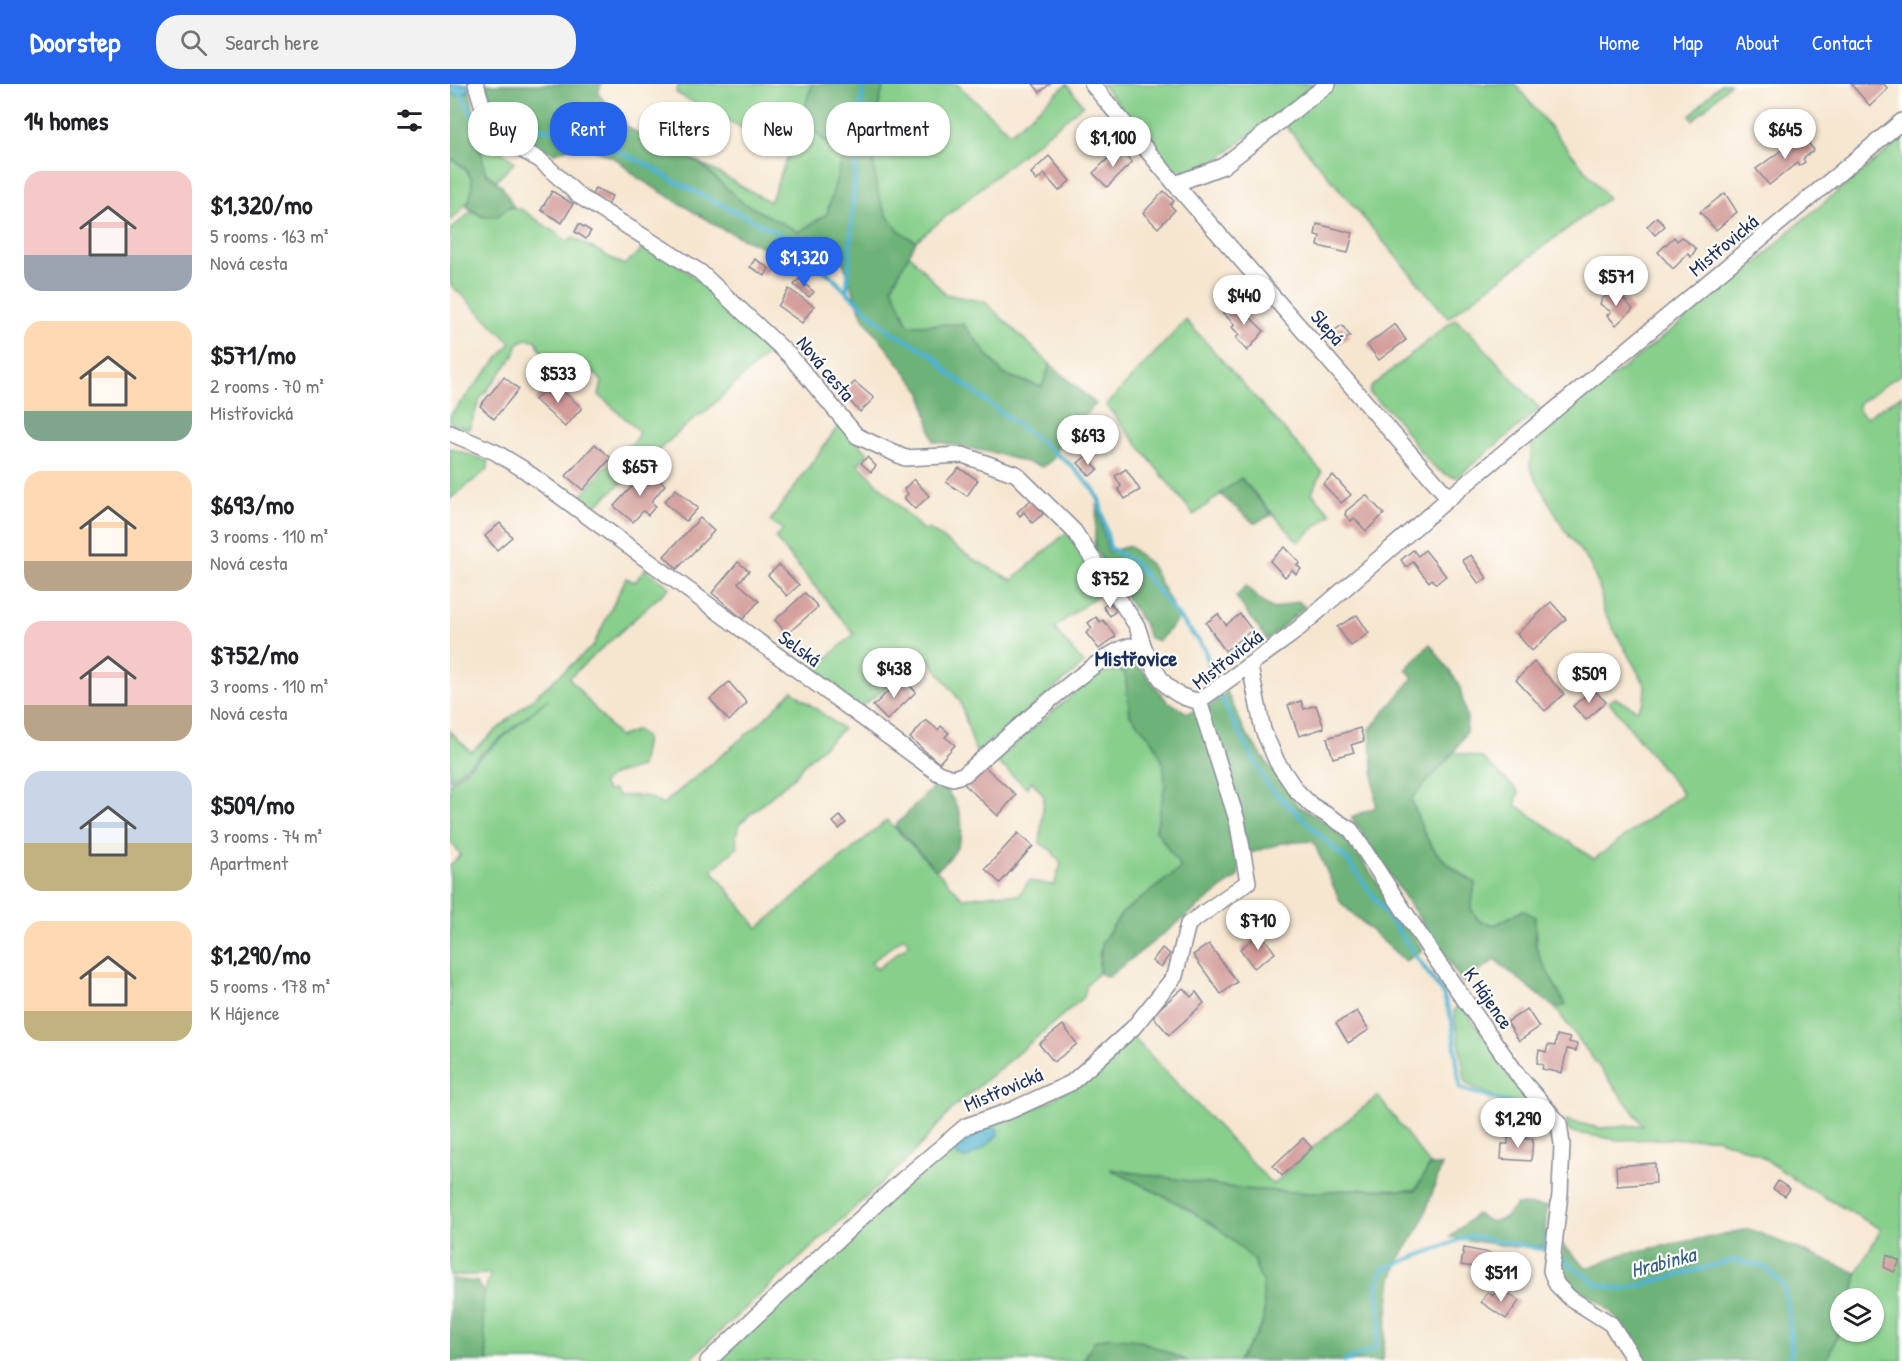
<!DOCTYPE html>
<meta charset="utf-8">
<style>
:root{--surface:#fff;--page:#f2f2f2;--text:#202124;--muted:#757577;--accent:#2563eb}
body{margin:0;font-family:"Patrick Hand",sans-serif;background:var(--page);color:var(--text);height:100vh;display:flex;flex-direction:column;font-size:22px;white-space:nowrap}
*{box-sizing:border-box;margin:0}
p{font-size:20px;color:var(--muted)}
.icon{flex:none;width:33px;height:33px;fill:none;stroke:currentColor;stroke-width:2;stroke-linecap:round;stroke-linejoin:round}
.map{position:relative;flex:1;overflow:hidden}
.side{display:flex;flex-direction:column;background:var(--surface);width:450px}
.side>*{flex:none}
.guide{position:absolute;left:18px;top:18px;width:570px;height:54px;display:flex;gap:12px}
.fabs{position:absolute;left:1380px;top:1204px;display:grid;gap:12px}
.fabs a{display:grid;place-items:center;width:54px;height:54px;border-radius:50%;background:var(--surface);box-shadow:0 2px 4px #0004;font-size:30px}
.price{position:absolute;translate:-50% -51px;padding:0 14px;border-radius:21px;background:#fff;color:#222;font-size:20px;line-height:39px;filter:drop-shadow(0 2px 3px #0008)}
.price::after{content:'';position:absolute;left:50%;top:36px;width:18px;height:14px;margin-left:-9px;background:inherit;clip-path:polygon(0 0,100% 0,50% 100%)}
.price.active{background:var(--accent);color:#fff}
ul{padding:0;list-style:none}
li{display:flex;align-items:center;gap:18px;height:150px;padding:0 24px}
li span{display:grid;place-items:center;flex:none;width:168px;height:120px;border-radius:18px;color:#555}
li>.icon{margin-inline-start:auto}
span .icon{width:72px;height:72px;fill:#fffc;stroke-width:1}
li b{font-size:26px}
h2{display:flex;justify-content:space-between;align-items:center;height:72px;padding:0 24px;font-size:26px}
.tag{padding:0 21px;border-radius:24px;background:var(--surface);box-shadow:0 2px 4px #0004;font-size:21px;line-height:54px}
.tag.active{background:var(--accent);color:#fff}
header{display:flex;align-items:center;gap:36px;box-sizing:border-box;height:84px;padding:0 30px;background:var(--accent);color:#fff}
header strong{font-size:28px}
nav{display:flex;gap:33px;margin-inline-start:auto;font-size:21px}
.search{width:420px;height:54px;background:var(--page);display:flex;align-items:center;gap:15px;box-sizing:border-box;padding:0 21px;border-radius:24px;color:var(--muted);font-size:22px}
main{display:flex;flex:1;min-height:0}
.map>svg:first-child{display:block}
.green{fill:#87cf8b;stroke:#517f74;stroke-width:1.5;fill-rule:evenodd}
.forest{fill:#6db277;stroke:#44706a;stroke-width:1.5}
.water{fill:#50b3cf;stroke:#367196;stroke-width:1.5}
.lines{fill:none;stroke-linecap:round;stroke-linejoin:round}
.stream{stroke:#50b3cf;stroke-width:4.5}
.building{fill:#d39c9a}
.street-casing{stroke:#888a97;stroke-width:18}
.street{stroke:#fff;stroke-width:15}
.labels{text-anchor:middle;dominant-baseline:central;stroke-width:4.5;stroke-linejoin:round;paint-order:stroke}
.street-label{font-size:20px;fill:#1b2f5e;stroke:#fdfcf7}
.water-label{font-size:21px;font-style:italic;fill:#2e5d86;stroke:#fdfcf7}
.quarter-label{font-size:22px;font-weight:bold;fill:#1b2f5e;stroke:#fdfcf7}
</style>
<header>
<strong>Doorstep</strong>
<div class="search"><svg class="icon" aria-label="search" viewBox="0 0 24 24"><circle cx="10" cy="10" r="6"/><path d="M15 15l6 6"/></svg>Search here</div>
<nav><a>Home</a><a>Map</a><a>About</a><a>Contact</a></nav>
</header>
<main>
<section class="side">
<h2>14 homes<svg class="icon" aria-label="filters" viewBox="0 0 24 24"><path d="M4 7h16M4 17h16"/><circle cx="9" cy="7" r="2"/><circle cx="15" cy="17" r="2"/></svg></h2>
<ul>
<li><span style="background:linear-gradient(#f6c9c9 70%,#9aa5b1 0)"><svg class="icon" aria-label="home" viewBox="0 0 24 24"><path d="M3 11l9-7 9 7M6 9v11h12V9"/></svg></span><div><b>$1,320/mo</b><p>5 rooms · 163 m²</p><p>Nová cesta</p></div></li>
<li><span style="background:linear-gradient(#ffd9b3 75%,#7fa58c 0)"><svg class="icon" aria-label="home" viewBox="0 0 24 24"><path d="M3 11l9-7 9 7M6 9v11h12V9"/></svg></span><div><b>$571/mo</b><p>2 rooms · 70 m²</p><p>Mistřovická</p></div></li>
<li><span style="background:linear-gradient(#ffd9b3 75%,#b9a48a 0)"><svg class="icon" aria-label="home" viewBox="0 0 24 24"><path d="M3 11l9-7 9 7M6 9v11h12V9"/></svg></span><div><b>$693/mo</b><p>3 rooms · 110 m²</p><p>Nová cesta</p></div></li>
<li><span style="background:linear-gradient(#f6c9c9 70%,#b9a48a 0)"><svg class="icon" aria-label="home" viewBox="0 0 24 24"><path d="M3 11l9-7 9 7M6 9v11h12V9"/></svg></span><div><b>$752/mo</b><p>3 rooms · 110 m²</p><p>Nová cesta</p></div></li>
<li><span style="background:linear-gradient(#c9d6e8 60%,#c2b280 0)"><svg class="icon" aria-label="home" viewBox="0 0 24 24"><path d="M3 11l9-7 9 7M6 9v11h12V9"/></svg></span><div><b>$509/mo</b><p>3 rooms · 74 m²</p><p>Apartment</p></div></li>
<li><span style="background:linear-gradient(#ffd9b3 75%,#c2b280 0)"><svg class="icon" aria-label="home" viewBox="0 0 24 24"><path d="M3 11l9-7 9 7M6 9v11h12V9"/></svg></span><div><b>$1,290/mo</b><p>5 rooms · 178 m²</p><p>K Hájence</p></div></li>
</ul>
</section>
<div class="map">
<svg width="1452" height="1277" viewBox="0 0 1452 1277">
<rect width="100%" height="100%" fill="#fdfcf7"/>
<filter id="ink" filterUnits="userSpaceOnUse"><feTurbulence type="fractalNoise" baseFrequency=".0167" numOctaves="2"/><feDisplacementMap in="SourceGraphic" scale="12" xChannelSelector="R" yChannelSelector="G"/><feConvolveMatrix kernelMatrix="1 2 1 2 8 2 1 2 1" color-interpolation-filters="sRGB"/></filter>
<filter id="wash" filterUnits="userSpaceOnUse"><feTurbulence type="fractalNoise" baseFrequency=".008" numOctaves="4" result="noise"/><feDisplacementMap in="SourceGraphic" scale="24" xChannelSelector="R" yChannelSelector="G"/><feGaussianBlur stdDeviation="1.35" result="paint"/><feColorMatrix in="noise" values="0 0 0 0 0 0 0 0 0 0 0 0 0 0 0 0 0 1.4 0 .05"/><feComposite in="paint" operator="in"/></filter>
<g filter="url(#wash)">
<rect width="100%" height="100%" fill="#f6e6d0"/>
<g class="green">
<path d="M229,0H362L352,34L392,75L377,130L349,148L293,119L248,78L320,118L339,69L226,9Z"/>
<path d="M434,0H507L560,49L617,0L633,21L466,157C411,134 421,46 434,0Z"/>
<path d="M651,0H864L765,78L744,87L725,85Z"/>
<path d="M884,0H1065L1158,114L998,234L835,41Z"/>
<path d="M1270,0H1280L1243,36L1240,32Z"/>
<path d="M34,45L49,66L65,78L46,97L35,88L27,47Z"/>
<path d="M1452,55V289L1408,320L1409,327L1416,333L1452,311V1277H1376L1390,1245V1248H1424V1215H1402L1407,1189L1431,1145L1353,1101L1306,1069L1267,1054L1168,1056L1120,1048L1115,1036L1150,1044L1193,1041L1105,924L1115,921L1090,874L1086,862L1087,849L1073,826L1045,841L1029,837L1021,825L1025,799C982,771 978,762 961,715L1004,668L1032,674L1069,708L1065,720L1144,775L1233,710L1159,618L1165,614L1187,626L1194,617L1195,601L1153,526L1151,508L1140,480L1114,445L1080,384L1082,359L1101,341L1309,177L1344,143Z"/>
<path d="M0,74C34,94 26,115 0,137Z"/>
<path d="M58,123L71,125L119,158L122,153L174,181L199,159L228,180L325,263L254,329L246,333L143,424L129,415L168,369L185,357L189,347L149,311L152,298L145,289L117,291L90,266L86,256L76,255L68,259L64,272L30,315L19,345L0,340V331L61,259L0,200V146L22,127L33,133Z"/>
<path d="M459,170L495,210L535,218L600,280L592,303L553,290L513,241H458L442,203Z"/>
<path d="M1005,235L1018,246L1090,325L1007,393C979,392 960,349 943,331C936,323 926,317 919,308L922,302Z"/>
<path d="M736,236L872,388L862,409L881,430L848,458L791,394L744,431L656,321Z"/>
<path d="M389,341L418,369L408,380L473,446L479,445L523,475L562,496L618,447L657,504L604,544L634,580L526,669L510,617L478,574L410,623L361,588L404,550L325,454L333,446L320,437Z"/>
<path d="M0,364L38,377V385L0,415Z"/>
<path d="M195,485L220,503L119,594L169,653L187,646L196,654L191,683L163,691L152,700L157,707L164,706L169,712C185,711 200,710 212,721L310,639L342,607L393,645L353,681L345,692L289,740L286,754L288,763L262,786L308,844L437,736L513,814L548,810L569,811L579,797L604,801L611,780L602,767L590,759L594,712L582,697L577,704L546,677L638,597C651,590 661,583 675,589L680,631L703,657L714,681L715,702L706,746L731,784L672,829L649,869V889L637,900L634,913L504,1023L461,1072L238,1277H38C34,1247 27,1218 41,1190L0,1192V781L11,771L0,757V699L99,614L0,696V647L21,668L143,562L176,494L185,498ZM454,853L459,860L427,885L421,878Z"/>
<path d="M1009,920L1094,1028L1049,1015L1016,1000L1004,926Z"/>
<path d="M684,954L823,1101L862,1064L928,1012L980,1081L966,1106L905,1105L861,1109L793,1105L662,1086C702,1106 776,1138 803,1175C814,1191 819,1223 811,1242C806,1254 796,1266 788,1277H738L688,1256L636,1268L634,1277H268L457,1098L505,1062L506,1070L535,1041L599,1018Z"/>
</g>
<g class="forest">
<path d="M35,0H151L148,10L179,44L208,61L248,78L293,119L349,148L377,130L392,75L352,33L362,0H434C421,46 411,133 466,157L442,202L458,241L513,240L553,290L592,303L600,280L646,320L612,353L603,375L593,383L544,369L483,357L472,309L413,234L392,176L335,173L272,145L188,94L168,76L130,59L105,69C54,50 52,53 35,0Z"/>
<path d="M20,6L35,88L52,102L64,123H58L47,133H33L17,123C26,97 25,88 0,74V10L12,11Z"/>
<path d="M791,394L822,431L804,439L770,410Z"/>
<path d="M647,421L658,468L679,462L700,480L729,534L709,557L699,554L694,540L644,464Z"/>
<path d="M796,502L813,519L824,525L848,517L855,523L817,556L786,513Z"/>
<path d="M980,560L1009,600L1017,635L1016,649L1004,668L961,715C978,763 982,771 1025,799L1021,825L1029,837L1045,841L1073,826L1085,833L1086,862L1090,874L1116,921L1105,924L1045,876L1013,899L901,733L926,723L920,645L963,594L956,585Z"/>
<path d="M682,573L716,616L737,629L760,622L777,608L795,648L848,722L893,748L973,866L955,877L891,819L863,757L832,759L791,772L788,792L658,893L649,889L652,858L672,829L731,784L706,746L715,702L714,681L703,657L680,631L675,589L669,587L668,577Z"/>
<path d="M488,698C518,726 522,760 486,786L445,742Z"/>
<path d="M980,1081H992L971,1141L949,1175L942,1195L932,1277H788L812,1242L814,1225L812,1198L803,1175L768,1144L729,1120L660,1085L793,1105L861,1109L905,1105L965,1106Z"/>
<path d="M1066,1121L1097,1122L1094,1162L1063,1163L1000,1153L1026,1130L1041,1138L1056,1133Z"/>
<path d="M1299,1145L1407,1189L1402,1215H1390V1245L1376,1277H1196C1185,1257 1171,1236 1153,1221C1123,1196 1110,1208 1113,1161L1137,1184L1173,1170Z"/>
<path d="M0,1195L28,1198L33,1210V1239L38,1277H0Z"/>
<path d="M659,1253L688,1256L738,1277H634L644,1257Z"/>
</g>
<g class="water">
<path d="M0,0H18L20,6L12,11L0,10Z"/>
<path d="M535,1041L547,1044L548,1051L531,1066L515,1075L506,1071L505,1062L519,1046Z"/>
</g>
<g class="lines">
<g class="stream">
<path d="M414,0L408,42L397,208L440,247L483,271L499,289L621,381L644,406L649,416L660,464L684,478L755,565L763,599L818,702L899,778L993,910L1002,936L1010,1004L1094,1031L1105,1061"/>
<path d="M12,11L28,42L33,43"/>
<path d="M44,40L129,49L200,82L220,95L346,158L397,208"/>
<path d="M1096,1166L1098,1149"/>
<path d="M1107,1171L1147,1200L1173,1206L1284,1176L1315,1183L1334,1202L1339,1230L1341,1267L1339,1277"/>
<path d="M895,1277L925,1265L931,1238L927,1202L933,1185L1020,1152L1097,1166"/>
</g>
</g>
<g id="blocks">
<g class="building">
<path d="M583,0H600L590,8Z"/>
<path d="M1401,0H1434L1438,5L1420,22Z"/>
<path d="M228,20L252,32L242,52L218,40Z"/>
<path d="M1352,51L1364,66L1353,75L1355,78L1349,82L1347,79L1319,101L1306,85Z"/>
<path d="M669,64L682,78L657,103L643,89Z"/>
<path d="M599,72L620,97L609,107L594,90L586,97L581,89Z"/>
<path d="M145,104L162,112L158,121L141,113Z"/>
<path d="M102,107L123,120L112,139L91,126Z"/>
<path d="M714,107L724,117L720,121L725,126L708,144L693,129Z"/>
<path d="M1275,109L1287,128L1266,146L1250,128Z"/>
<path d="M1207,133L1215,142L1205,151L1197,142Z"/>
<path d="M129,140L141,147L136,155L125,148Z"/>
<path d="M867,140L903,149L898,169L868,162L870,152L865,151Z"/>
<path d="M1224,153L1227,157L1232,153L1246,165L1241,173L1238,170L1223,185L1208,168Z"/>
<path d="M305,175L319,184L315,192L300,183Z"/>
<path d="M349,195L364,208L359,213L344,201Z"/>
<path d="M339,205L364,222L352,239L328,222Z"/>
<path d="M1165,206L1183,225L1166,241L1157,231L1161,228L1150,220L1152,215Z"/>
<path d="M785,218L814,247L797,267L786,254L789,251L782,243L785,241L773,229Z"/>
<path d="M945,240L956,256L929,276L917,261Z"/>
<path d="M892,241L900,252L889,260L881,249Z"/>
<path d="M54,293L69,305L44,335L30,322Z"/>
<path d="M102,297L132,324L115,343L85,316Z"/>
<path d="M405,298L424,314L410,328L392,309Z"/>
<path d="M145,360L161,374L133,406L116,392Z"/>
<path d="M636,372L648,385L640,392L628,379Z"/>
<path d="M417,373L426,382L421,388L411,379Z"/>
<path d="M509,384L528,396L517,412L496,398Z"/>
<path d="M198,385L215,401L201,418L206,422L198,431L193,427L183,438L164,422Z"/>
<path d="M676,385L690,406L675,415L668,405L671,402L665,392Z"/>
<path d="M883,391L901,411L891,419L873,400Z"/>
<path d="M464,395L479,412L465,425L454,414L458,410L454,405Z"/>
<path d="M226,405L248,424L236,437L214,418Z"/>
<path d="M916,411L934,430L916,447L904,434L901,437L895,431L896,427Z"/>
<path d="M582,415L593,430L582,439L574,428L570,432L567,428Z"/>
<path d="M250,434L264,447L227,485L214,472Z"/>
<path d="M50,439L62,453L47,466L35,452Z"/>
<path d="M835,463L850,479L847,481L851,485L846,490L842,486L835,493L820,477Z"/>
<path d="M963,466L968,472L975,466L996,492L986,500L982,495L979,498L963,478L956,483L951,476Z"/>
<path d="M1021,471L1037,494L1029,500L1012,476Z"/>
<path d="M288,478L299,487L288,499L309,517L293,535L262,509Z"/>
<path d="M329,481L349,501L337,512L318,491Z"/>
<path d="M355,509L368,523L337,550L325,536Z"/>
<path d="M659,518L666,527L660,532L653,523Z"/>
<path d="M1101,518L1116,535L1082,567L1067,550Z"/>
<path d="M768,530L776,541L790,530L802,546L775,567L756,539Z"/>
<path d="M907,531L919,549L901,562L887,543Z"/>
<path d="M646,533L650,538L653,536L666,552L649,565L636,549L642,544L638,539Z"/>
<path d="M1084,578L1114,610L1095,627L1066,596Z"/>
<path d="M452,594L466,608L437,636L423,622Z"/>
<path d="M279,598L297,619L279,637L260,615Z"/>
<path d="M1143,605L1156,618L1136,636L1123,622Z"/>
<path d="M851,617L854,625L866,621L874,644L849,652L838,621Z"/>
<path d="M476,636L488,646L491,642L499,649L495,653L505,661L489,679L460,654Z"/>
<path d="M910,644L914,657L901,661L904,668L883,674L877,654Z"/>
<path d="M533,681L566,711L548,732L514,700Z"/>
<path d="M390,732L396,739L389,745L383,738Z"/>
<path d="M568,749L583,762L550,799L535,785Z"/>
<path d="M811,849L825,869L804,884L790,865Z"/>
<path d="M759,860L787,898L771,910L743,871Z"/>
<path d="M712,864L720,870L711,883L702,877Z"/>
<path d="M733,904L741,913L746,908L754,919L719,951L702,931Z"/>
<path d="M1077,925L1089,943L1069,957L1057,938Z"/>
<path d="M907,927L919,946L898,959L886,939Z"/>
<path d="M613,941L627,960L604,978L589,960Z"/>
<path d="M1107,951L1120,954L1119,958L1127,960L1126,967L1117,965L1112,989L1092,985L1093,981L1087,979L1089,966L1096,968L1098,961L1105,962Z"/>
<path d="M1047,1025L1060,1026L1058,1043L1045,1042Z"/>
<path d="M1058,1053L1083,1055L1081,1077L1051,1075L1052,1060H1058Z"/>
<path d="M853,1054L862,1064L832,1092L823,1082Z"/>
<path d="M1205,1079L1206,1099L1167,1102L1166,1082Z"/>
<path d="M1328,1097L1340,1105L1335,1112L1323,1105Z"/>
<path d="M1014,1164L1040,1169L1038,1185L1011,1181Z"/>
<path d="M1437,1171L1450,1177L1444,1188L1434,1183Z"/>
<path d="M1049,1203L1069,1217L1056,1235L1031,1218L1038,1208L1043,1212Z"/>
</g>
</g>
</g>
<g filter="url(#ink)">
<use href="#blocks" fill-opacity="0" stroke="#888a97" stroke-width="1.5"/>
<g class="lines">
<g class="street-casing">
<g id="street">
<path d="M26,0L37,37L47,52L90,76L129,112L250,188L340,272L407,352L455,374L513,371L566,390L624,447L687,542L694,564"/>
<path d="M642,0L725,100L773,82L878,0"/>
<path d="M725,100L999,414"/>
<path d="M0,349L45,368L73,385L488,689L503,694L515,690C544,665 650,567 680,562C684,562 690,564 694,564C707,592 718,613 749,617"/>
<path d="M800,583L813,646L827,678L846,706L861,721L901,746L985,874L1070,994L1109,1039L1112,1060L1110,1110L1101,1187L1107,1201L1120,1214L1161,1240L1185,1277"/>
<path d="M749,617L841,551L999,414L1452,37"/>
<path d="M258,1277L451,1097L516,1042L562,1026L621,999L683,944L725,892L738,840L798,798L787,736L749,617"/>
</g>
</g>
<use href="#street" class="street"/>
</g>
</g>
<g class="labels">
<g class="street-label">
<text transform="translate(1273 161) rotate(-40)">Mistřovická</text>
<text transform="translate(878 243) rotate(49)">Slepá</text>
<text transform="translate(376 284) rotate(50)">Nová cesta</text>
<text transform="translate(350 564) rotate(36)">Selská</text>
<text transform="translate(777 575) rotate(-38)">Mistřovická</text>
<text transform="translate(1039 914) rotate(55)">K Hájence</text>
<text transform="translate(553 1005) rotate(-23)">Mistřovická</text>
</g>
<g class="water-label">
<text transform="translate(1213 1178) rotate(-15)">Hrabinka</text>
</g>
<g class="quarter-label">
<text x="686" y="574">Mistřovice</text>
</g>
</g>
</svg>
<div class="fabs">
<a><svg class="icon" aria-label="layers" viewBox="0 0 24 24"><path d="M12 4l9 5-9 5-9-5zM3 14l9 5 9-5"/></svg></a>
</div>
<b class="price" style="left:1335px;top:76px">$645</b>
<b class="price" style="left:663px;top:84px">$1,100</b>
<b class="price active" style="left:354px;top:204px">$1,320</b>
<b class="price" style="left:1166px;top:223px">$571</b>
<b class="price" style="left:794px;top:242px">$440</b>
<b class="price" style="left:108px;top:320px">$533</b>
<b class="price" style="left:638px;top:382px">$693</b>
<b class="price" style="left:190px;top:413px">$657</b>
<b class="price" style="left:660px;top:525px">$752</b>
<b class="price" style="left:444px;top:615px">$438</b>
<b class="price" style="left:1139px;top:620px">$509</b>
<b class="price" style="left:808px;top:867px">$710</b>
<b class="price" style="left:1068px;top:1065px">$1,290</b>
<b class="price" style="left:1051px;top:1219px">$511</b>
<div class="guide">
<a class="tag">Buy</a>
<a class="tag active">Rent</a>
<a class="tag">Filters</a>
<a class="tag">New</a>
<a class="tag">Apartment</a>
</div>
</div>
</main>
